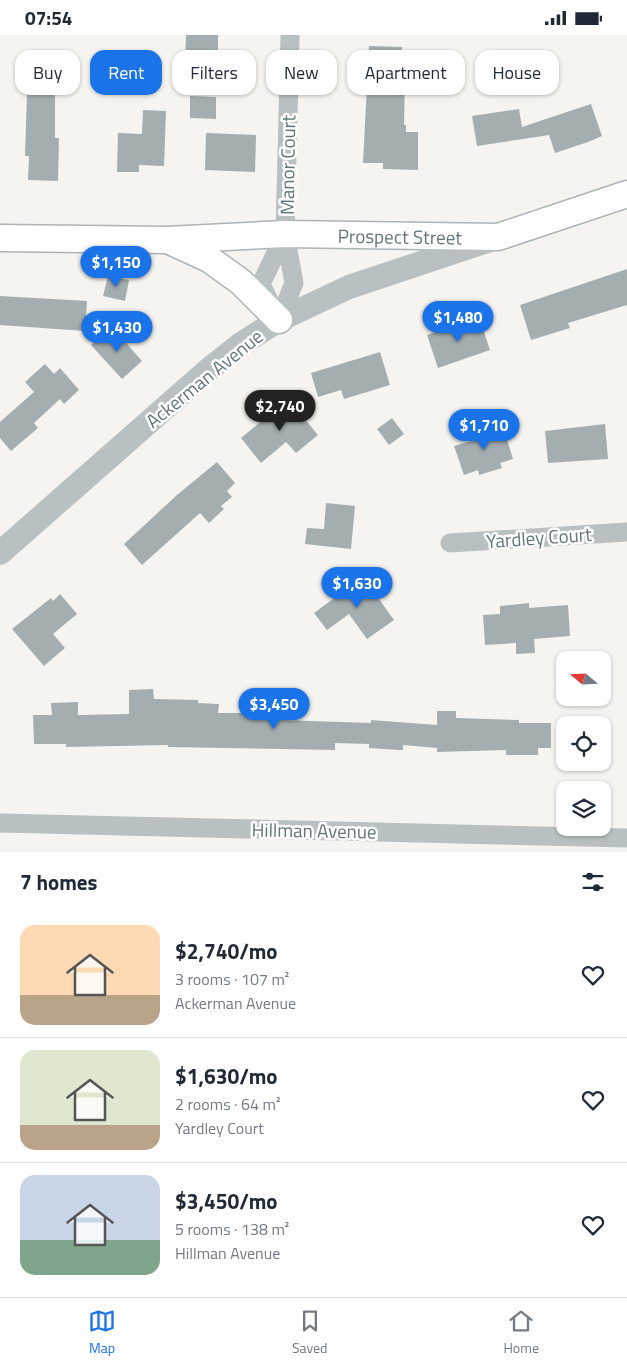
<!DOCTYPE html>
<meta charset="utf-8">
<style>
:root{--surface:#fff;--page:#f6f6f7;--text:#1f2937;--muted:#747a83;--line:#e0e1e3;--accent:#1a73e8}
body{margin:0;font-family:"Titillium Web",sans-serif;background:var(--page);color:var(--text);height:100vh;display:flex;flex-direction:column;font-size:19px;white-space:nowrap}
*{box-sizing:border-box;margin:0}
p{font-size:16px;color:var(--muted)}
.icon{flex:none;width:28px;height:28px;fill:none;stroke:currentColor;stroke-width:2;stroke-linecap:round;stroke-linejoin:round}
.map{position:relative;height:817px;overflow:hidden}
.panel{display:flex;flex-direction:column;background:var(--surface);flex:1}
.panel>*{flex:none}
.hud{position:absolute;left:15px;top:15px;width:598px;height:45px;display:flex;gap:10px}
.needle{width:32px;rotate:289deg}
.fabs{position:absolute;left:556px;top:616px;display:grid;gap:10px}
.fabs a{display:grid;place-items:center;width:55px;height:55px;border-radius:10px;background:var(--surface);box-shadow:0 1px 4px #0004;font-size:25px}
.price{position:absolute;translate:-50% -42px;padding:0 11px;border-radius:18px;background:var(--accent);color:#fff;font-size:16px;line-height:32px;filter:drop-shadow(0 1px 2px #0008)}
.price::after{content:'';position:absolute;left:50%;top:30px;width:15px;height:11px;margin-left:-8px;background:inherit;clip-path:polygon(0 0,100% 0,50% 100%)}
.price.active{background:#222;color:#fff}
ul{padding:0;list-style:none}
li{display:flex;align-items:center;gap:15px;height:125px;padding:0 20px}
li+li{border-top:1px solid var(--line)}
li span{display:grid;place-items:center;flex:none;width:140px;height:100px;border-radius:15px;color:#555}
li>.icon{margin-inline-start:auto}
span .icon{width:60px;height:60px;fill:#fffc;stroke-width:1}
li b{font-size:21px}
h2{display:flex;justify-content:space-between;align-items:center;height:60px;padding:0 20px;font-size:21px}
.chip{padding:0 18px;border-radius:15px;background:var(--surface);box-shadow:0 1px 4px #0004;font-size:18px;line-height:45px}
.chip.active{background:var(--accent);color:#fff}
.status{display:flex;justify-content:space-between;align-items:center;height:35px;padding:0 25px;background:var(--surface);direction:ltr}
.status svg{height:14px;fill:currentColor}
.menu{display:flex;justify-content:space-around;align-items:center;height:70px;border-top:1px solid var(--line);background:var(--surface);font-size:14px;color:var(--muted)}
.menu a{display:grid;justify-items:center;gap:2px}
.menu .active{color:var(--accent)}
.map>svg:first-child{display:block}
.building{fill:#a4aeb0}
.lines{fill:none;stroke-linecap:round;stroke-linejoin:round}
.secondary-casing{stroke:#acb4b6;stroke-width:29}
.minor{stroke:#b9c0c1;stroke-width:19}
.tertiary{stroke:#b9c0c1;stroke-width:24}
.secondary{stroke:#fff;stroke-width:26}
.labels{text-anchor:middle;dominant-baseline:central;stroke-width:5;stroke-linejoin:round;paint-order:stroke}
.street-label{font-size:19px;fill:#62767a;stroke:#fff}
</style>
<div class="status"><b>07:54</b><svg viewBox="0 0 49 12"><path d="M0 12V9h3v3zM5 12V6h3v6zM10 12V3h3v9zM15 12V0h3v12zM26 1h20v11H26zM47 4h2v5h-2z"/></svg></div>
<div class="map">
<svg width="627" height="817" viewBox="0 0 627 817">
<rect width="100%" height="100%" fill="#f5f4f1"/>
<g class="building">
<path d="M186,0H218V22H207V28H185Z"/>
<path d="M369,11L402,12L401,45H405L404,90H406V97H418V135L383,134V128H363Z"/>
<path d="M28,27L73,31L72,53L55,52V103H59L58,146L28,145L29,121H25Z"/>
<path d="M190,61L216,62V84L190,83Z"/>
<path d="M591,69L602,101L588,107L555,118L549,100L477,111L472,81L519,74L522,92Z"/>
<path d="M143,75L166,76L164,131L139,130V137H117L118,98L142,99Z"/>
<path d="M206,98L256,100L255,137L205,135Z"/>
<path d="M627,234V270L568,288L570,293L531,305L520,270Z"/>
<path d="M108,241L129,245L125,266L103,261Z"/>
<path d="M0,261L87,266L85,296L0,290Z"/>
<path d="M479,282L490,315L438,333L427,300Z"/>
<path d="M112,292L142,326L122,344L91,310Z"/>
<path d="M380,317L390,350L344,364L341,355L318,362L311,338Z"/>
<path d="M45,329L54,339L60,333L79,355L64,369L60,364L34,388L38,393L11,416L0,403V387L34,357L25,347Z"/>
<path d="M288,364L318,400L296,418L286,407L261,428L241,403Z"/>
<path d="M392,383L404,399L389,410L377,394Z"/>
<path d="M492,388L495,398L504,395L513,424L500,428L502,433L479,440L478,435L464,440L454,411L475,405L471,395Z"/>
<path d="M605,389L608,424L548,428L545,396Z"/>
<path d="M217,427L235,448L227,456L232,462L221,471L224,474L209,488L200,478L142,530L124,509L177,460Z"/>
<path d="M326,468L355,471L351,514L305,509L307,493L324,494Z"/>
<path d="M363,542L394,585L367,604L349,579L327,595L314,578Z"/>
<path d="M60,559L77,579L53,599L65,613L44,631L12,594L51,563L53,566Z"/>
<path d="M529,568V573L568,570L570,601L534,604L535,618L516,619V608L485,610L483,580L500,579V571Z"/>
<path d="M153,654L154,664L198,665V668L219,669L218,678H281V685L371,688V685L437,690V676H456V683L519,685V688H551V713H538V720H506V715L437,717V713L403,710V715H399L369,713V709L335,708V715L168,712V710L66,712V709H34L33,680H52L51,668L78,667V680L129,679V655Z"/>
</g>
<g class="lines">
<g class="secondary-casing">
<g id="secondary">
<path id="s1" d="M0,203L167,205L285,199L498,202L627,159"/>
<path d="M172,207L209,224L241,247L279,285"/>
</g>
</g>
<g class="minor">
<path d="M271,270L261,249L285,199"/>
<path d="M279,285L294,248L285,199L290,0"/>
<path d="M450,508L627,497"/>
<path d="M0,788L627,803"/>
</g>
<path class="tertiary" d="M0,518L207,336L241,309L279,285L349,252L493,204"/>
<use href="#secondary" class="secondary"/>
</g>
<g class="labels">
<g class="street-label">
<text transform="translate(287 130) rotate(-89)">Manor Court</text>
<text stroke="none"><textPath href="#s1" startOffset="400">Prospect Street</textPath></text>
<text transform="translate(204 343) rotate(-39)">Ackerman Avenue</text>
<text transform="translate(539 502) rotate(-4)">Yardley Court</text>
<text transform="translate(314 795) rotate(1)">Hillman Avenue</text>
</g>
</g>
</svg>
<div class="fabs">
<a><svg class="needle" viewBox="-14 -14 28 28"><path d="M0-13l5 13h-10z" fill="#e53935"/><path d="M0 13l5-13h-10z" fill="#747a83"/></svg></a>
<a><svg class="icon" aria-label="locate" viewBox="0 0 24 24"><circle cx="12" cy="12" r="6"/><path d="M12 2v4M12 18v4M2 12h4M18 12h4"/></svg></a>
<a><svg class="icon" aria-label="layers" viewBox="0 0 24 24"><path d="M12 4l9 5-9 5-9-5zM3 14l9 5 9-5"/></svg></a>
</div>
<b class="price" style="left:116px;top:253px">$1,150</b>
<b class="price" style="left:458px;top:308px">$1,480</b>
<b class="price" style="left:117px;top:318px">$1,430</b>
<b class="price active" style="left:280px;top:397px">$2,740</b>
<b class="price" style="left:484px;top:416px">$1,710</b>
<b class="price" style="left:357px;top:574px">$1,630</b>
<b class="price" style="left:274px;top:695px">$3,450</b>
<div class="hud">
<a class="chip">Buy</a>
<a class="chip active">Rent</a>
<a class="chip">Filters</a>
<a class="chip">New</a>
<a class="chip">Apartment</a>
<a class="chip">House</a>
</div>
</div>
<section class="panel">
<h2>7 homes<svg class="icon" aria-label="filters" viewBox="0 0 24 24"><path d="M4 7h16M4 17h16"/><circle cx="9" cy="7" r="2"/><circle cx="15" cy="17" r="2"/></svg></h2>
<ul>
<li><span style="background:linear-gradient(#ffd9b3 70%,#b9a48a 0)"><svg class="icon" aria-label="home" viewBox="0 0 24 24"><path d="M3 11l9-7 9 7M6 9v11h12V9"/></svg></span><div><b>$2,740/mo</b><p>3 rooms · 107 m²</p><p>Ackerman Avenue</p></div><svg class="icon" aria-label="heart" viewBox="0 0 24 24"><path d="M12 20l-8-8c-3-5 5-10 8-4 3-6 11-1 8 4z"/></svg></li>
<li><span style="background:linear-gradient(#dfe7d0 75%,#b9a48a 0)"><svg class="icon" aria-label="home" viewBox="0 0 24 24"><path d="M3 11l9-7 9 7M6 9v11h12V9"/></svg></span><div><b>$1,630/mo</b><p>2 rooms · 64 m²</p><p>Yardley Court</p></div><svg class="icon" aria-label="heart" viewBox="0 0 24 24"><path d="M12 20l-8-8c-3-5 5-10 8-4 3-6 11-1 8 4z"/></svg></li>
<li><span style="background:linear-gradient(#c9d6e8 65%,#7fa58c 0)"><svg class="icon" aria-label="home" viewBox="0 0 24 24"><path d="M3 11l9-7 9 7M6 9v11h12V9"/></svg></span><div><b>$3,450/mo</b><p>5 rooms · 138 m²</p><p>Hillman Avenue</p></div><svg class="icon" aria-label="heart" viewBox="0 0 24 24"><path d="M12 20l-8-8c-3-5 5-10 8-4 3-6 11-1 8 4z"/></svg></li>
</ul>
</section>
<nav class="menu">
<a class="active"><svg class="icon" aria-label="map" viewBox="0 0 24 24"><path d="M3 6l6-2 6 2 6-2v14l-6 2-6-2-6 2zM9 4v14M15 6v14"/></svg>Map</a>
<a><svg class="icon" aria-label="saved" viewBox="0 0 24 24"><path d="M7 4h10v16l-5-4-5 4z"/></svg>Saved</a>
<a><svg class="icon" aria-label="home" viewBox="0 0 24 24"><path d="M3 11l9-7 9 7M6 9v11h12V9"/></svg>Home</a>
</nav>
